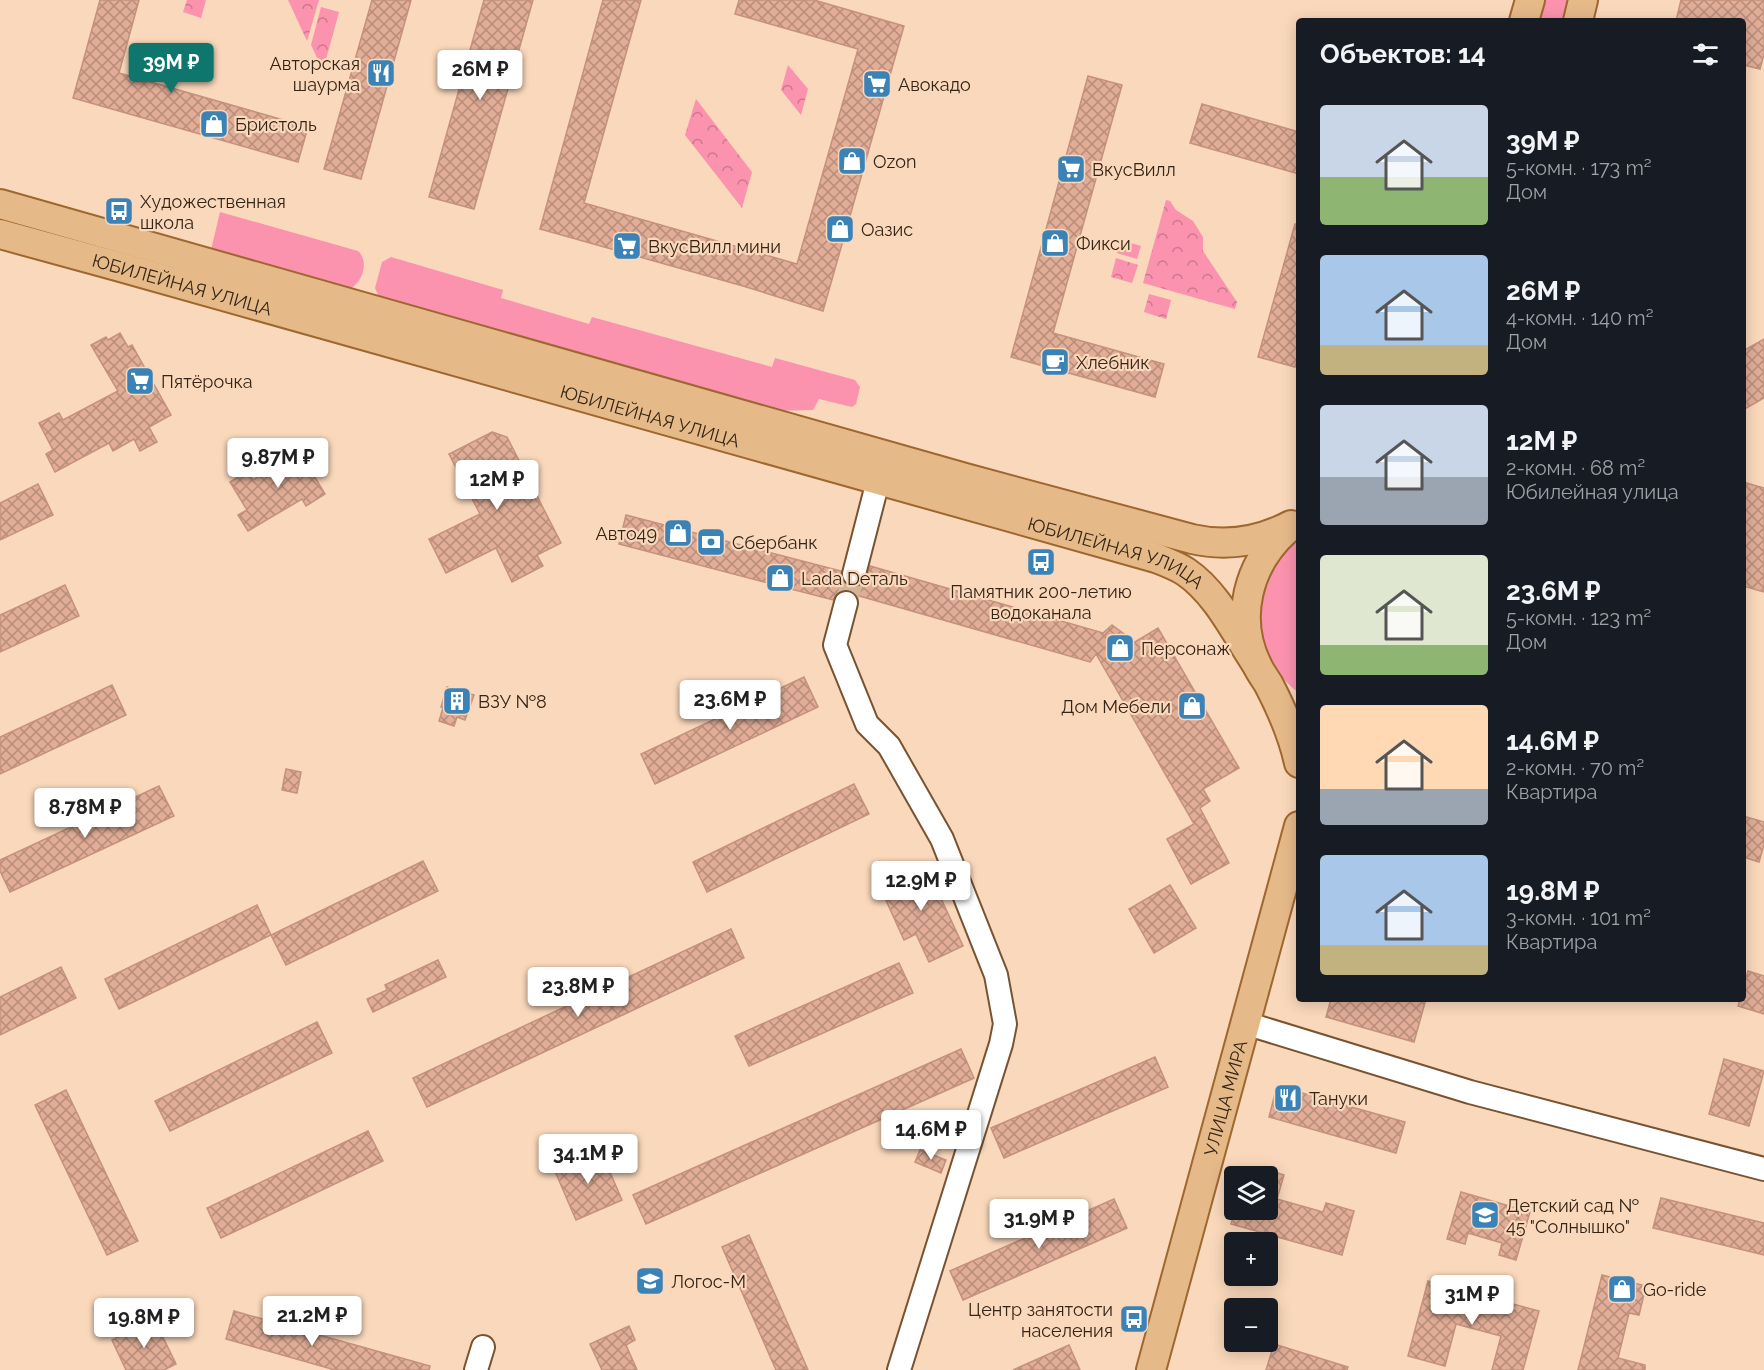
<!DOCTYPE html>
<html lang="ru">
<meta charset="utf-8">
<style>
:root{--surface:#171b24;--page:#20242c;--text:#f1f3f6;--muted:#9ea1a6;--accent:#0f766e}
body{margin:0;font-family:Raleway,sans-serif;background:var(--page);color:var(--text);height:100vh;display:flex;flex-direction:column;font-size:22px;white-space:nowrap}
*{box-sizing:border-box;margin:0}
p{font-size:20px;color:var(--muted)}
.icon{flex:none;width:33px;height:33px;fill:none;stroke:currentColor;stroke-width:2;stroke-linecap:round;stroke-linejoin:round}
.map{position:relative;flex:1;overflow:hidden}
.drawer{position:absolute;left:1296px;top:18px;width:450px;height:984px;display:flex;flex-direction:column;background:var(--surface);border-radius:6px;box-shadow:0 3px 15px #0003}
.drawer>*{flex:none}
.controls{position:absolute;left:1224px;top:1166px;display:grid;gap:12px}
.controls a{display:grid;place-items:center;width:54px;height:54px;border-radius:6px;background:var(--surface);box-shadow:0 3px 15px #0003;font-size:30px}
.price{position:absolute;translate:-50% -51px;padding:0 14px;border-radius:6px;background:#fff;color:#222;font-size:20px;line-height:39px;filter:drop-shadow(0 2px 3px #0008)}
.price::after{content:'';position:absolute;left:50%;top:36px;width:18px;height:14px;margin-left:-9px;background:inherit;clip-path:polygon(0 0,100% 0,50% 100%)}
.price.selected{background:var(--accent);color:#fff}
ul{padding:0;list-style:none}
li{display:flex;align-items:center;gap:18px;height:150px;padding:0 24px}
li span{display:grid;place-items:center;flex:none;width:168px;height:120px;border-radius:6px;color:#555}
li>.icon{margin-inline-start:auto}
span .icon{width:72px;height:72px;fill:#fffc;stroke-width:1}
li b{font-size:26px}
h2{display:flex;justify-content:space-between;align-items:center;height:72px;padding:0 24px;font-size:26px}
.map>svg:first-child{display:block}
.grass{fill:#fb92ae}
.park{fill:url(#park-crowns)}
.building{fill:url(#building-cross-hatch);stroke:#c4917c;stroke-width:1.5}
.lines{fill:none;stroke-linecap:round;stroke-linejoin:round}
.minor-tunnel{stroke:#d3b49a;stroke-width:22;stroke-dasharray:22 11;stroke-linecap:butt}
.minor-casing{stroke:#775331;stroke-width:26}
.major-casing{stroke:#9e672e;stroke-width:32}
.minor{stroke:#fff;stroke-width:22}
.major{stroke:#e6b989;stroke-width:28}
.labels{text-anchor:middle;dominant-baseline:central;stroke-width:4.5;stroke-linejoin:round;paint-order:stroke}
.poi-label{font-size:18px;fill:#352517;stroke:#fad8bb;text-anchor:start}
.street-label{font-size:18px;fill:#352517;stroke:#fad8bb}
</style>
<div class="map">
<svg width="1764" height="1370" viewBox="0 0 1764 1370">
<defs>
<pattern id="park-crowns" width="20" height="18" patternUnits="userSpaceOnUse" patternTransform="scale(1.5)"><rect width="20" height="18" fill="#fb92ae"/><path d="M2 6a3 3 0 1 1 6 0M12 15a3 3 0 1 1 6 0" fill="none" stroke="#cc778d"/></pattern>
<pattern id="building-cross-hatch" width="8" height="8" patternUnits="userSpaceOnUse" patternTransform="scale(1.5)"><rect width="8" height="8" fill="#e1ad97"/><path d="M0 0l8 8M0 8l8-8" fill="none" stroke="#b78d7a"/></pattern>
</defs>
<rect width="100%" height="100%" fill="#fad8bb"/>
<g class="grass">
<path d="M1540,0H1572L1567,21H1534Z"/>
<path d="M220,212L358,251C369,261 363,281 351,288L211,250Z"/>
<path d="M391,257L503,290L501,298L589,324L592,317L772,367L775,358L855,380L860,387L856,404L852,407L819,399L813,410L770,411L380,299L375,288L382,262Z"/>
<path d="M1299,538V693C1260,665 1249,607 1274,566C1281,555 1290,546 1299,538Z"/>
</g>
<g class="park">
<path d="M187,0H206L201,18L183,12Z"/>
<path d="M288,0H319L307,41Z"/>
<path d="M321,7L339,12L323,70L311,45Z"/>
<path d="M788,65L808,89L801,115L781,90Z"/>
<path d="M696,99L752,172L742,208L685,135Z"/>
<path d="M1166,200L1170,201L1176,210L1193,221L1203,237V251L1237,302L1235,309L1143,283Z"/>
<path d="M1121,240L1141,246L1137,259L1117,253Z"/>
<path d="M1116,258L1138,265L1132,283L1111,277Z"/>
<path d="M1149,294L1171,300L1166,319L1144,312Z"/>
</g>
<g class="building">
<path d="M100,0H139L119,73L308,127L298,162L73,98Z"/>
<path d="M372,0H411L361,179L324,169Z"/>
<path d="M484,0H533L474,209L429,197Z"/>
<path d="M603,0H641L584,203L797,264L858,49L735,14L739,0H814L904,26L823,311L743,286L540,229Z"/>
<path d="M1681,0H1764V54L1760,69L1743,65V21H1676Z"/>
<path d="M1088,76L1122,85L1053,333L1164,364L1155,397L1011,357Z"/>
<path d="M1202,104L1299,132V174L1190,143Z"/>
<path d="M1295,224L1299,225V354L1295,367L1258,357Z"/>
<path d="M120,333L128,347L132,345L171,415L149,427L157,442L140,451L134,439L113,451L109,443L55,472L46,454L53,450L39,423L59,413L63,420L118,391L91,345L106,337L108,340Z"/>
<path d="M1764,339V398L1743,410V351Z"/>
<path d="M492,432L507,437L561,543L537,555L543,566L512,582L496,548L446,573L429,539L480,514L449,454Z"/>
<path d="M307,447L317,464L310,469L325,494L306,506L302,499L248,531L238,515L247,510L230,482L248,471L253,480Z"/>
<path d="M1743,482L1764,488V592L1743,586Z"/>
<path d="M38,484L53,515L0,540V503Z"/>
<path d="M626,515L841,571V577L844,583L851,587H858L864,583L870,566L1103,633L1112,625L1135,642L1158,628L1239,768L1203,789L1210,801L1200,808L1229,863L1191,884L1167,839L1194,824L1096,654L1090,662L856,595L849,590H842L837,593L833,600L619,544Z"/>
<path d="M65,585L79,616L0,652V615Z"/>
<path d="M804,677L818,707L655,784L641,754Z"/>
<path d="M112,685L126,715L0,774V737Z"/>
<path d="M447,687L474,695L465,720L457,717L454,726L439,721L443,708L441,707Z"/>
<path d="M286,769L301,772L297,793L282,790Z"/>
<path d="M854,784L869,814L707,892L693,862Z"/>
<path d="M159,786L174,816L10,892L0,871V860Z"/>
<path d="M1743,816L1764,822V845L1759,862L1743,857Z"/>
<path d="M423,861L438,891L286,965L271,935Z"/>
<path d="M925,864L963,946L929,962L916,934L904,940L879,885Z"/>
<path d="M1170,885L1196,928L1154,953L1129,909Z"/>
<path d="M257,905L271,935L119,1009L105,979Z"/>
<path d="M731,929L744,958L427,1107L413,1078Z"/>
<path d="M438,960L446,977L373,1012L367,999L387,990L385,985Z"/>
<path d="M899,963L913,993L749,1066L735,1036Z"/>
<path d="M61,967L76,998L0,1035V997Z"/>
<path d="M1748,971L1764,976V1014L1738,1006L1740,999H1743V989Z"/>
<path d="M1331,999H1426L1414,1042L1326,1017Z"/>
<path d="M317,1022L332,1053L170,1131L155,1101Z"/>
<path d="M961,1049L974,1078L646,1224L633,1195Z"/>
<path d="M1155,1057L1168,1087L1004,1158L991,1128Z"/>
<path d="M1724,1059L1764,1071L1749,1126L1709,1114Z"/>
<path d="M1277,1086L1405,1122L1396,1153L1269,1117Z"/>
<path d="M66,1090L138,1241L107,1255L35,1105Z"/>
<path d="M368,1131L383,1161L221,1238L207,1208Z"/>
<path d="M600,1149L622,1200L576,1220L554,1169Z"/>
<path d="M920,1150L946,1160L941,1173L915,1162Z"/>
<path d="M1268,1170L1284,1175L1277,1199L1323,1212L1326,1203L1354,1211L1342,1255L1231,1224L1235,1209H1268Z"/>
<path d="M1461,1192L1530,1212L1516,1260L1499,1255L1502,1243L1468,1233L1465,1244L1447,1239Z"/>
<path d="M1661,1198L1764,1223V1255L1653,1228Z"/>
<path d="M1114,1199L1127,1228L963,1300L950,1271Z"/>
<path d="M749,1235L808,1370H776L722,1247Z"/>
<path d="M1602,1275L1646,1286L1639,1315L1629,1313L1618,1358L1645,1365V1370H1578Z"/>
<path d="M1428,1281L1539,1311L1523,1370H1492L1501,1336L1456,1324L1445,1366L1408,1356Z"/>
<path d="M234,1311L430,1366L429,1370H335L226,1339Z"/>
<path d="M154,1319L176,1364L164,1370H126L112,1340Z"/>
<path d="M629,1326L635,1340L626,1345L637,1370H602L590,1344Z"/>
<path d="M1274,1344L1348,1367L1347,1370H1266Z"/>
<path d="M1069,1345L1080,1370H1013Z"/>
</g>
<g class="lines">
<path class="minor-tunnel" d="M846,603L854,574"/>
<g class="minor-casing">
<g id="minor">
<path d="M854,574L878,481"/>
<path d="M846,603L835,645L867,724L889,746L942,839L996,975L1005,1024L1001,1044L899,1370"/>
<path d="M1245,1023L1470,1092L1764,1169"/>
<path d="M476,1370L483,1347"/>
</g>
</g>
<g class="major-casing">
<g id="major">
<path d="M1524,21L1530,0"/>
<path d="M1578,21L1583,0"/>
<path d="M0,204L965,478L1192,539C1227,547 1259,542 1291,525"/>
<path id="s1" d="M0,234C386,339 770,451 1156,558C1166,562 1177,566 1186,572C1217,593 1236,634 1257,665"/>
<path d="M1286,530C1248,564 1234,618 1257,665C1260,672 1265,678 1269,685C1282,710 1293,735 1299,763"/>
<path id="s2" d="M1151,1370L1299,826"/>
</g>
</g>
<use href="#minor" class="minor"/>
<use href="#major" class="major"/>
</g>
<defs>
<g id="restaurant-square" transform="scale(1.5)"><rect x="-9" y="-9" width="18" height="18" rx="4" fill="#3b83b7" stroke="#fad8bb"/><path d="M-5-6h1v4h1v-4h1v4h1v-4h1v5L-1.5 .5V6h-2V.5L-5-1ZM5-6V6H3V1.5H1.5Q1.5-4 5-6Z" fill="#fff"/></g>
<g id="supermarket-square" transform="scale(1.5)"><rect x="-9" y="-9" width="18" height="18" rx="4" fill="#3b83b7" stroke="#fad8bb"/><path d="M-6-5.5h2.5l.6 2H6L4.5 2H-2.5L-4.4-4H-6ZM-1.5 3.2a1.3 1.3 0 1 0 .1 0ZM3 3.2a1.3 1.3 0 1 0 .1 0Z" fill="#fff"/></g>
<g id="shop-square" transform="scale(1.5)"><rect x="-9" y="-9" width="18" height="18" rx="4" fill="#3b83b7" stroke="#fad8bb"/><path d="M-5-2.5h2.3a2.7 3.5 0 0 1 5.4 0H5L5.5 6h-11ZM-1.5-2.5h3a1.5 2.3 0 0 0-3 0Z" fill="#fff"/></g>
<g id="bus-square" transform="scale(1.5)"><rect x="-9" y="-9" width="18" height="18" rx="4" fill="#3b83b7" stroke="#fad8bb"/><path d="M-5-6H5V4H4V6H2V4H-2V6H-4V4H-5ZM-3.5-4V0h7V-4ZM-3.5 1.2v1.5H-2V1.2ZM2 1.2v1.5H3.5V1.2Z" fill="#fff"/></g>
<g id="cafe-square" transform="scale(1.5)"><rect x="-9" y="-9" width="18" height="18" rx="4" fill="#3b83b7" stroke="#fad8bb"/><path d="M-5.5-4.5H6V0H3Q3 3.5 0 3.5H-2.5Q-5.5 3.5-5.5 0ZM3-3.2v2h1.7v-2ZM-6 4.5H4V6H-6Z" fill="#fff"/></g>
<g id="bank-square" transform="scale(1.5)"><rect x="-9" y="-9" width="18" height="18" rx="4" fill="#3b83b7" stroke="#fad8bb"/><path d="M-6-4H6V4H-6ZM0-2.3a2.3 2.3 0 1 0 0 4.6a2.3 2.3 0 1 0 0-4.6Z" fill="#fff"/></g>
<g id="building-square" transform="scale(1.5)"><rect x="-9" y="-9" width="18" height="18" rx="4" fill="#3b83b7" stroke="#fad8bb"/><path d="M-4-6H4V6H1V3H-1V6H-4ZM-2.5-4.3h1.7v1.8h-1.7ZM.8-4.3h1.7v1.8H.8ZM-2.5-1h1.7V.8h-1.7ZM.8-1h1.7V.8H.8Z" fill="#fff"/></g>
<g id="school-square" transform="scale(1.5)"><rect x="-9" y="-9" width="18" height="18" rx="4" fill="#3b83b7" stroke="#fad8bb"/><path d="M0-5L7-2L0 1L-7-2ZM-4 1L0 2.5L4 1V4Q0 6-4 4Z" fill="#fff"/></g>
</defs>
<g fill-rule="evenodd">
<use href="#restaurant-square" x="381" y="73"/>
<use href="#supermarket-square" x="877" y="84"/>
<use href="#shop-square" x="214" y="124"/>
<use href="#shop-square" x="852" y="161"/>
<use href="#supermarket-square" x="1071" y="169"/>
<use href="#bus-square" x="119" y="211"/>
<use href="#shop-square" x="840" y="229"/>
<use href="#shop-square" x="1055" y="243"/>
<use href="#supermarket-square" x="627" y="246"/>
<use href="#cafe-square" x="1055" y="362"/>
<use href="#supermarket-square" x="140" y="381"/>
<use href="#shop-square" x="678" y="533"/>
<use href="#bank-square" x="711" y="542"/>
<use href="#bus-square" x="1041" y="562"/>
<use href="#shop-square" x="780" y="578"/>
<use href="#shop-square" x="1120" y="648"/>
<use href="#building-square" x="457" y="701"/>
<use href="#shop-square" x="1192" y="706"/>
<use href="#restaurant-square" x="1288" y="1098"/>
<use href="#school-square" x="1485" y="1215"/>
<use href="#school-square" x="650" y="1281"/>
<use href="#shop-square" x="1622" y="1289"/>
<use href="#bus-square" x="1134" y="1319"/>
</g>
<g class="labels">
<g class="poi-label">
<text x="360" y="63" text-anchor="end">Авторская<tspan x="360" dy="21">шаурма</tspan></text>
<text x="898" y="84">Авокадо</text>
<text x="235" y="124">Бристоль</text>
<text x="873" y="161">Ozon</text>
<text x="1092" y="169">ВкусВилл</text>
<text x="140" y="201">Художественная<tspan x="140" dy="21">школа</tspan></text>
<text x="861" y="229">Оазис</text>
<text x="1076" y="243">Фикси</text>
<text x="648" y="246">ВкусВилл мини</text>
<text x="1076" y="362">Хлебник</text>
<text x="161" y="381">Пятёрочка</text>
<text x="657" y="533" text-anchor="end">Авто49</text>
<text x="732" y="542">Сбербанк</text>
<text x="801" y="578">Lada Dеталь</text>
<text x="1041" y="591" text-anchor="middle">Памятник 200-летию<tspan x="1041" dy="21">водоканала</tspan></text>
<text x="1141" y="648">Персонаж</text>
<text x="478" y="701">ВЗУ №8</text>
<text x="1171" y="706" text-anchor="end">Дом Мебели</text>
<text x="1309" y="1098">Тануки</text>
<text x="1506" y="1205">Детский сад №<tspan x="1506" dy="21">45 "Солнышко"</tspan></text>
<text x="671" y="1281">Логос-М</text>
<text x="1643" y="1289">Go-ride</text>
<text x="1113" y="1309" text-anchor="end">Центр занятости<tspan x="1113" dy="21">населения</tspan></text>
</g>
<g class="street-label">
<text stroke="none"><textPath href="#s1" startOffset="189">ЮБИЛЕЙНАЯ УЛИЦА</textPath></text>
<text stroke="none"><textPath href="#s1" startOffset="675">ЮБИЛЕЙНАЯ УЛИЦА</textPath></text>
<text stroke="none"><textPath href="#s1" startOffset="1161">ЮБИЛЕЙНАЯ УЛИЦА</textPath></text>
<text stroke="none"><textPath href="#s2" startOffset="282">УЛИЦА МИРА</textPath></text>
</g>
</g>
</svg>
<div class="controls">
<a><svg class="icon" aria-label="layers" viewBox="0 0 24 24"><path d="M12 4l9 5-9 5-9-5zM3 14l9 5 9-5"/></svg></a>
<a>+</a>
<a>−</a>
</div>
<b class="price selected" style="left:171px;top:94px">39M ₽</b>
<b class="price" style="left:480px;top:101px">26M ₽</b>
<b class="price" style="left:278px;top:489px">9.87M ₽</b>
<b class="price" style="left:497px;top:511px">12M ₽</b>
<b class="price" style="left:730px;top:731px">23.6M ₽</b>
<b class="price" style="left:85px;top:839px">8.78M ₽</b>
<b class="price" style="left:921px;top:912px">12.9M ₽</b>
<b class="price" style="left:578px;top:1018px">23.8M ₽</b>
<b class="price" style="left:931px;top:1161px">14.6M ₽</b>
<b class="price" style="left:588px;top:1185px">34.1M ₽</b>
<b class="price" style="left:1039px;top:1250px">31.9M ₽</b>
<b class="price" style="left:1472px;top:1326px">31M ₽</b>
<b class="price" style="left:312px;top:1347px">21.2M ₽</b>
<b class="price" style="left:144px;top:1349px">19.8M ₽</b>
<section class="drawer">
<h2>Объектов: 14<svg class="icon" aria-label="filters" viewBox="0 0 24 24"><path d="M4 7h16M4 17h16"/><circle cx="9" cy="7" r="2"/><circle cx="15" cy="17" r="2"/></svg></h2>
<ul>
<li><span style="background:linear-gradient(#c9d6e8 60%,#8fb573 0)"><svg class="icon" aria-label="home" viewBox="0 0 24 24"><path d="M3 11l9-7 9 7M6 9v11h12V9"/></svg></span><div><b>39M ₽</b><p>5-комн. · 173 m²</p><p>Дом</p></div></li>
<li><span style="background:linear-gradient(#a9c7e8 75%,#c2b280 0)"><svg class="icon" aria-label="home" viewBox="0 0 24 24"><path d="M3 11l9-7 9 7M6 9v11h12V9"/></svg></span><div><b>26M ₽</b><p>4-комн. · 140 m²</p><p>Дом</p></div></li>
<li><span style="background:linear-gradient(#c9d6e8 60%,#9aa5b1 0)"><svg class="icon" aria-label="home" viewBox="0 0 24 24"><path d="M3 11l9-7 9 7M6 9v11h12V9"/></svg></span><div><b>12M ₽</b><p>2-комн. · 68 m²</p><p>Юбилейная улица</p></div></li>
<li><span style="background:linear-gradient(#dfe7d0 75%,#8fb573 0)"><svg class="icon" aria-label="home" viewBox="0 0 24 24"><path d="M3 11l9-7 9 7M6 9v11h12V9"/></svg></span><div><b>23.6M ₽</b><p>5-комн. · 123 m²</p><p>Дом</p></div></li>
<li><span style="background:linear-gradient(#ffd9b3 70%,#9aa5b1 0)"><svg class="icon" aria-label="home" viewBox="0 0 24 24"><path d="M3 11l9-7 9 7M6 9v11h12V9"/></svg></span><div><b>14.6M ₽</b><p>2-комн. · 70 m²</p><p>Квартира</p></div></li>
<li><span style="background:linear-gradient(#a9c7e8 75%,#c2b280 0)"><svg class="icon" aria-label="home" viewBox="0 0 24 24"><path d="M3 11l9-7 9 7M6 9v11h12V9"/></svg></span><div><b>19.8M ₽</b><p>3-комн. · 101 m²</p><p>Квартира</p></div></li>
</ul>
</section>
</div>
